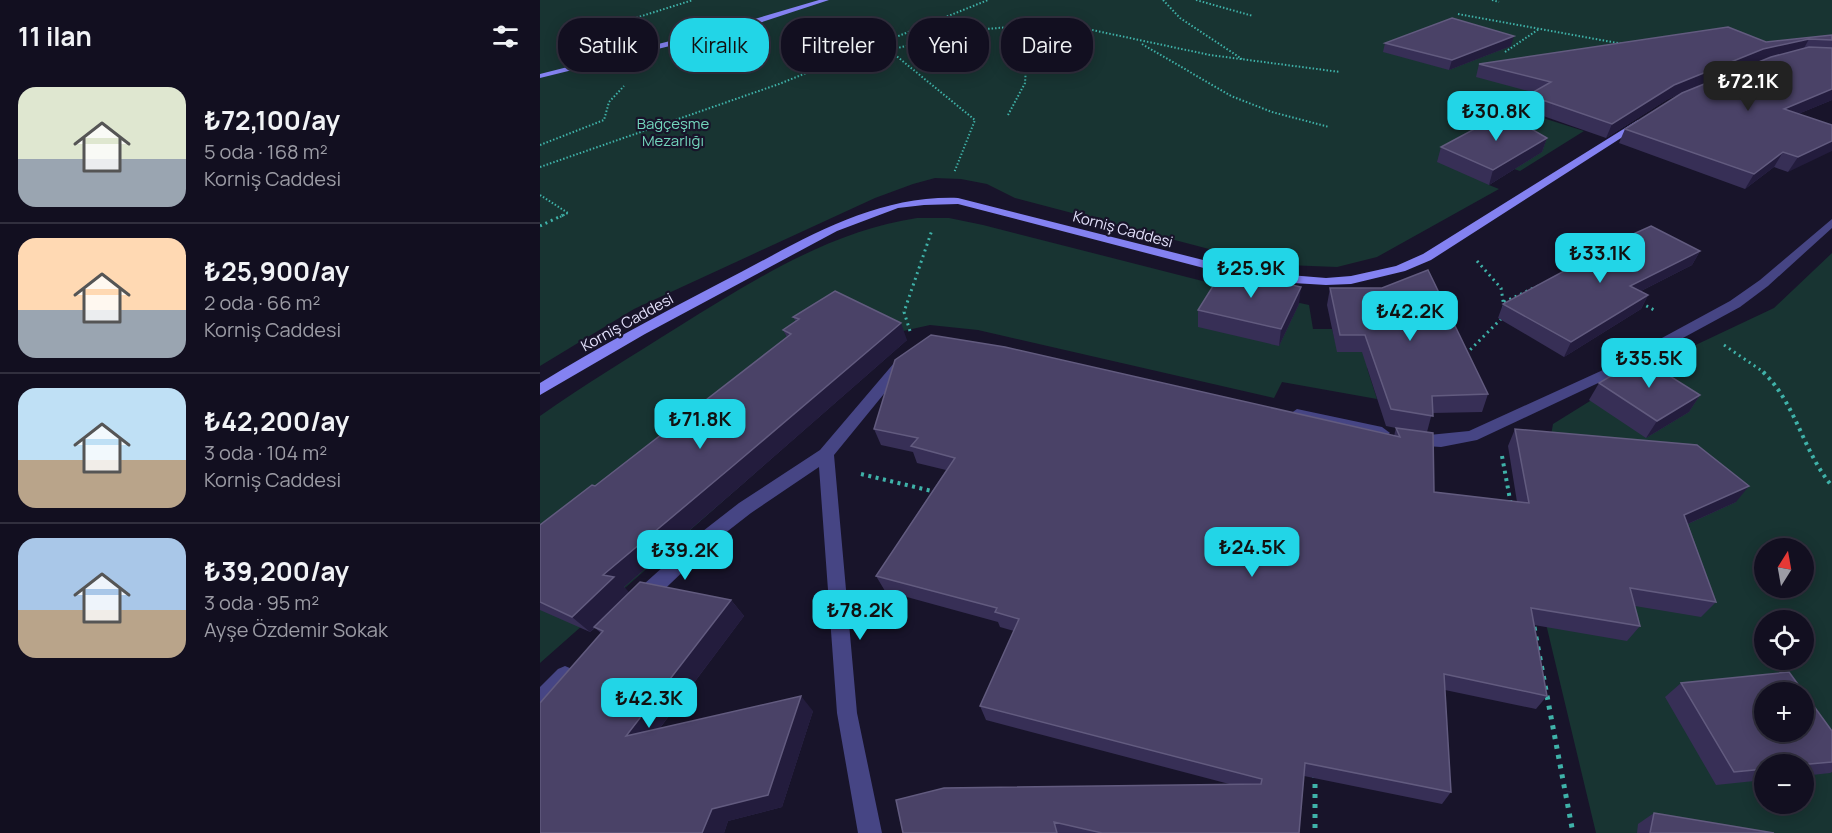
<!DOCTYPE html>
<html lang="tr">
<meta charset="utf-8">
<style>
:root{--surface:#120f20;--page:#1f1d2d;--text:#f1f3f6;--muted:#9c9ca5;--line:#312f3e;--accent:#22d5e7}
body{margin:0;font-family:Manrope,sans-serif;background:var(--page);color:var(--text);height:100vh;display:flex;flex-direction:column;font-size:22px;white-space:nowrap}
*{box-sizing:border-box;margin:0}
p{font-size:20px;color:var(--muted)}
.icon{flex:none;width:33px;height:33px;fill:none;stroke:currentColor;stroke-width:2;stroke-linecap:round;stroke-linejoin:round}
.map{position:relative;flex:1;overflow:hidden}
.panel{display:flex;flex-direction:column;background:var(--surface);width:540px}
.panel>*{flex:none}
.hud{position:absolute;left:18px;top:18px;width:570px;height:54px;display:flex;gap:12px}
.needle{width:39px;rotate:11deg}
.fabs{position:absolute;left:1214px;top:538px;display:grid;gap:12px}
.fabs a{display:grid;place-items:center;width:60px;height:60px;border-radius:50%;background:var(--surface);box-shadow:0 3px 15px #0003,0 0 0 2px var(--line);font-size:30px}
.price{position:absolute;translate:-50% -51px;padding:0 14px;border-radius:12px;background:var(--accent);color:#111;font-size:20px;line-height:39px;filter:drop-shadow(0 2px 3px #0008)}
.price::after{content:'';position:absolute;left:50%;top:36px;width:18px;height:14px;margin-left:-9px;background:inherit;clip-path:polygon(0 0,100% 0,50% 100%)}
.price.selected{background:#222;color:#fff}
ul{padding:0;list-style:none}
li{display:flex;align-items:center;gap:18px;height:150px;padding:0 18px}
li+li{border-top:2px solid var(--line)}
li span{display:grid;place-items:center;flex:none;width:168px;height:120px;border-radius:18px;color:#555}
li>.icon{margin-inline-start:auto}
span .icon{width:72px;height:72px;fill:#fffc;stroke-width:1}
li b{font-size:26px}
h2{display:flex;justify-content:space-between;align-items:center;height:72px;padding:0 18px;font-size:26px}
.tag{padding:0 21px;border-radius:24px;background:var(--surface);box-shadow:0 3px 15px #0003,0 0 0 2px var(--line);font-size:21px;line-height:54px}
.tag.selected{background:var(--accent);color:#111}
main{display:flex;flex:1;min-height:0}
.map>svg:first-child{display:block}
.green{fill:#183432;fill-rule:evenodd}
.lines{fill:none;stroke-linecap:round;stroke-linejoin:round}
.path-far3{stroke:#3fb2a9;stroke-width:2;stroke-dasharray:1.5 2;stroke-linecap:butt}
.path-far2{stroke:#3fb2a9;stroke-width:3;stroke-dasharray:2 4;stroke-linecap:butt}
.path-far1{stroke:#3fb2a9;stroke-width:4;stroke-dasharray:3 4.5;stroke-linecap:butt}
.path{stroke:#3fb2a9;stroke-width:5;stroke-dasharray:4 6;stroke-linecap:butt}
.minor{fill:#464584;fill-rule:evenodd}
.secondary{fill:#8482f1;fill-rule:evenodd}
.wall{fill:#372f56}
.shaded-wall{fill:#231c3d}
.building{fill:#4a4267;stroke:#625b7f;stroke-width:1.5;fill-rule:evenodd}
.labels{text-anchor:middle;dominant-baseline:central;stroke-width:4.5;stroke-linejoin:round;paint-order:stroke}
.far-park-label{font-size:15px;fill:#73d5bc;stroke:#18142a}
.far-street-label{font-size:15px;fill:#e4e1fc;stroke:#18142a}
</style>
<main>
<section class="panel">
<h2>11 ilan<svg class="icon" aria-label="filters" viewBox="0 0 24 24"><path d="M4 7h16M4 17h16"/><circle cx="9" cy="7" r="2"/><circle cx="15" cy="17" r="2"/></svg></h2>
<ul>
<li><span style="background:linear-gradient(#dfe7d0 60%,#9aa5b1 0)"><svg class="icon" aria-label="home" viewBox="0 0 24 24"><path d="M3 11l9-7 9 7M6 9v11h12V9"/></svg></span><div><b>₺72,100/ay</b><p>5 oda · 168 m²</p><p>Korniş Caddesi</p></div></li>
<li><span style="background:linear-gradient(#ffd9b3 60%,#9aa5b1 0)"><svg class="icon" aria-label="home" viewBox="0 0 24 24"><path d="M3 11l9-7 9 7M6 9v11h12V9"/></svg></span><div><b>₺25,900/ay</b><p>2 oda · 66 m²</p><p>Korniş Caddesi</p></div></li>
<li><span style="background:linear-gradient(#bfe0f5 60%,#b9a48a 0)"><svg class="icon" aria-label="home" viewBox="0 0 24 24"><path d="M3 11l9-7 9 7M6 9v11h12V9"/></svg></span><div><b>₺42,200/ay</b><p>3 oda · 104 m²</p><p>Korniş Caddesi</p></div></li>
<li><span style="background:linear-gradient(#a9c7e8 60%,#b9a48a 0)"><svg class="icon" aria-label="home" viewBox="0 0 24 24"><path d="M3 11l9-7 9 7M6 9v11h12V9"/></svg></span><div><b>₺39,200/ay</b><p>3 oda · 95 m²</p><p>Ayşe Özdemir Sokak</p></div></li>
</ul>
</section>
<div class="map">
<svg width="1292" height="833" viewBox="0 0 1292 833">
<rect width="100%" height="100%" fill="#18142a"/>
<g class="green">
<path d="M0,0H1292V47L1251,50L1006,110L1003,118L1044,131L980,171L974,169L949,185L959,189L837,257L797,267L746,265L688,254L475,198L447,184L421,179L395,178L373,184L335,198L94,309L0,366Z"/>
<path d="M377,218H409L443,225L682,286L769,305L773,329H792L798,352H868L827,368L837,399L742,382L734,398L438,330L390,325L354,333L268,426L0,663V416C45,384 92,356 138,327C212,281 290,231 377,218Z"/>
<path d="M1292,253V833H1056L1007,628L992,539L1013,424L1092,375L1234,308ZM1224,549H1263V588H1224ZM1224,621H1263V660H1224ZM1224,693H1263V732H1224ZM1224,765H1263V804H1224Z"/>
</g>
<g class="lines">
<g class="path-far3">
<path d="M623,0L640,18L702,59"/>
<path d="M656,0L713,16"/>
<path d="M952,0L959,2"/>
<path d="M918,14L1083,44"/>
<path d="M73,25L153,0"/>
<path d="M602,44L691,96L732,112L789,127"/>
<path d="M349,50L435,120L414,173"/>
<path d="M314,52L349,50L434,30L519,23L670,55L800,72"/>
<path d="M965,52L999,29"/>
<path d="M468,115L485,83L489,24"/>
<path d="M0,145L64,120L69,102L84,86"/>
<path d="M0,167L239,84L448,0"/>
<path d="M0,195L28,213"/>
<path d="M20,217L28,213"/>
</g>
<g class="path-far2">
<path d="M0,226L23,215"/>
<path d="M937,261L961,288L964,307"/>
<path d="M964,302L998,286"/>
<path d="M1101,303L1116,311"/>
<path d="M370,331L364,312L392,230"/>
<path d="M1184,345L1225,373"/>
<path d="M926,354L963,317"/>
</g>
<g class="path-far1">
<path d="M1223,372C1256,403 1263,452 1292,486"/>
<path d="M962,456L971,505"/>
<path d="M321,474L396,492"/>
</g>
<g class="path">
<path d="M994,627L1033,833"/>
<path d="M775,774V833"/>
</g>
<g class="minor">
<path d="M1292,219V228L1228,286L1200,307L1073,376L937,440L901,447L869,445L866,441L869,437L929,431L1063,370L1190,301L1220,280Z"/>
<path d="M365,354L372,359L370,362L294,455L317,713L342,833H318L297,713L279,467L211,513L175,541L108,605L101,607L94,605L92,599L94,593L163,531L199,503L280,450L360,356Z"/>
<path d="M757,409L842,427L850,433L842,439L752,418L750,414Z"/>
<path d="M25,666L32,669L35,676C29,689 13,706 0,711V687L18,669Z"/>
</g>
<g class="secondary">
<path d="M279,0H289L207,27L0,78V74L201,23Z"/>
<path d="M1098,120L1106,122L891,260L865,271L811,284L786,285L737,282L683,273L418,204L384,205L358,208L297,231L105,334L0,395V383C58,347 119,315 180,283C257,244 329,195 418,198L683,265L737,274L786,278L811,276L856,266L883,254Z"/>
</g>
</g>
<g class="wall">
<path d="M1292,35V100L1258,114L1292,125L1248,172L1234,167L1205,189L1079,143L1085,129L1222,61L1216,62L1128,99L1066,138L983,109L988,95L992,92L936,77L939,64L1226,42Z"/>
<path d="M845,43L971,46L909,70L843,52Z"/>
<path d="M1007,138L1002,152L949,185L897,162L901,147Z"/>
<path d="M1160,251L1152,265L1101,291L1108,295L1101,309L1024,357L958,318L963,304Z"/>
<path d="M790,288L948,394L942,412L892,413L887,432L894,492L977,502L968,446L975,429L1196,502L1148,524L1176,602L1161,617L1095,606L1100,626L1087,641L994,625L1007,696L996,709L905,690L911,792L902,804L764,776L759,833H363L693,785L446,720L440,706L474,631L460,627L458,622L345,591L336,576L406,470L377,463L373,452L341,445L334,429L854,436L856,428L846,426L822,352H797L787,305Z"/>
<path d="M759,304L739,346L658,327V310Z"/>
<path d="M253,317L367,340L205,482L84,587L89,593L191,600L204,616L120,728L273,711L242,807L188,821L184,833L61,633L55,628L50,632L0,610V525L55,486L247,337L243,330L256,322Z"/>
<path d="M1059,383L1160,395L1149,412L1106,438L1049,400Z"/>
<path d="M1141,683L1292,731V772L1290,773L1263,776V765H1224V780L1176,785L1125,697Z"/>
<path d="M1114,813L1234,833H1097L1098,824Z"/>
</g>
<g class="shaded-wall">
<path d="M974,36L971,46L909,70L912,60Z"/>
<path d="M1269,39L1262,52L1216,62L1128,99L1066,138L1072,124L1134,85L1223,49Z"/>
<path d="M1292,89V100L1236,123L1244,109Z"/>
<path d="M1007,138L1002,152L949,185L953,170Z"/>
<path d="M1292,141V151L1248,172L1258,157Z"/>
<path d="M1243,152L1234,167L1205,189L1214,174Z"/>
<path d="M1160,251L1152,265L1083,300L1090,286Z"/>
<path d="M761,287L759,304L739,346L741,329Z"/>
<path d="M1108,295L1101,309L1024,357L1031,342Z"/>
<path d="M361,323L367,340L205,482L84,587L90,593L50,632L32,617L63,575Z"/>
<path d="M1160,395L1149,412L1106,438L1117,421Z"/>
<path d="M1209,486L1196,502L1132,531L1144,515Z"/>
<path d="M191,600L204,616L104,749L86,736Z"/>
<path d="M261,696L273,711L242,807L188,821L184,833H162L172,809Z"/>
</g>
<g class="building">
<path d="M912,18L974,36L912,60L845,43Z"/>
<path d="M1188,27L1226,42L1292,35V40L1269,39L1223,49L1134,85L1072,124L988,95L1011,82L939,64Z"/>
<path d="M1269,47L1292,48V89L1244,109L1292,125V141L1258,157L1243,152L1214,174L1085,129L1142,93L1231,57Z"/>
<path d="M964,113L1007,138L953,170L901,147Z"/>
<path d="M1111,226L1160,251L1090,286L1108,295L1031,342L963,304L1089,236Z"/>
<path d="M683,270L761,287L741,329L658,310Z"/>
<path d="M888,270L948,394L892,396L893,416L851,409L825,335H800L790,288H842Z"/>
<path d="M295,291L361,323L194,465L63,575L74,577L32,617L0,602V525L52,485L55,486L251,334L243,330L259,319L253,317Z"/>
<path d="M391,335L465,347L860,437L856,428L893,433L894,492L989,503L975,429L1157,445L1209,486L1144,515L1176,602L1090,588L1100,626L991,608L1007,696L904,674L911,792L765,763L759,833H562L514,822L517,833H363L356,800L404,788L721,784L722,779L440,706L479,619L455,612L457,608L336,576L415,458L371,446L378,438L334,429L355,360Z"/>
<path d="M1101,358L1160,395L1117,421L1059,383Z"/>
<path d="M100,582L191,600L86,736L261,696L228,795L172,809L162,833H0V703L63,631L54,627Z"/>
<path d="M1249,672L1292,731V762L1258,765H1224V769L1194,772L1141,683ZM1224,693H1263V732H1224Z"/>
<path d="M1114,813L1234,833H1110Z"/>
</g>
<g class="labels">
<g class="far-park-label">
<text x="133" y="123">Bağçeşme<tspan x="133" dy="17">Mezarlığı</tspan></text>
</g>
<g class="far-street-label">
<text transform="translate(583 229) rotate(15)">Korniş Caddesi</text>
<text transform="translate(87 322) rotate(-29)">Korniş Caddesi</text>
</g>
</g>
</svg>
<div class="fabs">
<a><svg class="needle" viewBox="-14 -14 28 28"><path d="M0-13l5 13h-10z" fill="#e53935"/><path d="M0 13l5-13h-10z" fill="#9c9ca5"/></svg></a>
<a><svg class="icon" aria-label="locate" viewBox="0 0 24 24"><circle cx="12" cy="12" r="6"/><path d="M12 2v4M12 18v4M2 12h4M18 12h4"/></svg></a>
<a>+</a>
<a>−</a>
</div>
<b class="price selected" style="left:1208px;top:112px">₺72.1K</b>
<b class="price" style="left:956px;top:142px">₺30.8K</b>
<b class="price" style="left:1060px;top:284px">₺33.1K</b>
<b class="price" style="left:711px;top:299px">₺25.9K</b>
<b class="price" style="left:870px;top:342px">₺42.2K</b>
<b class="price" style="left:1109px;top:389px">₺35.5K</b>
<b class="price" style="left:160px;top:450px">₺71.8K</b>
<b class="price" style="left:712px;top:578px">₺24.5K</b>
<b class="price" style="left:145px;top:581px">₺39.2K</b>
<b class="price" style="left:320px;top:641px">₺78.2K</b>
<b class="price" style="left:109px;top:729px">₺42.3K</b>
<div class="hud">
<a class="tag">Satılık</a>
<a class="tag selected">Kiralık</a>
<a class="tag">Filtreler</a>
<a class="tag">Yeni</a>
<a class="tag">Daire</a>
</div>
</div>
</main>
